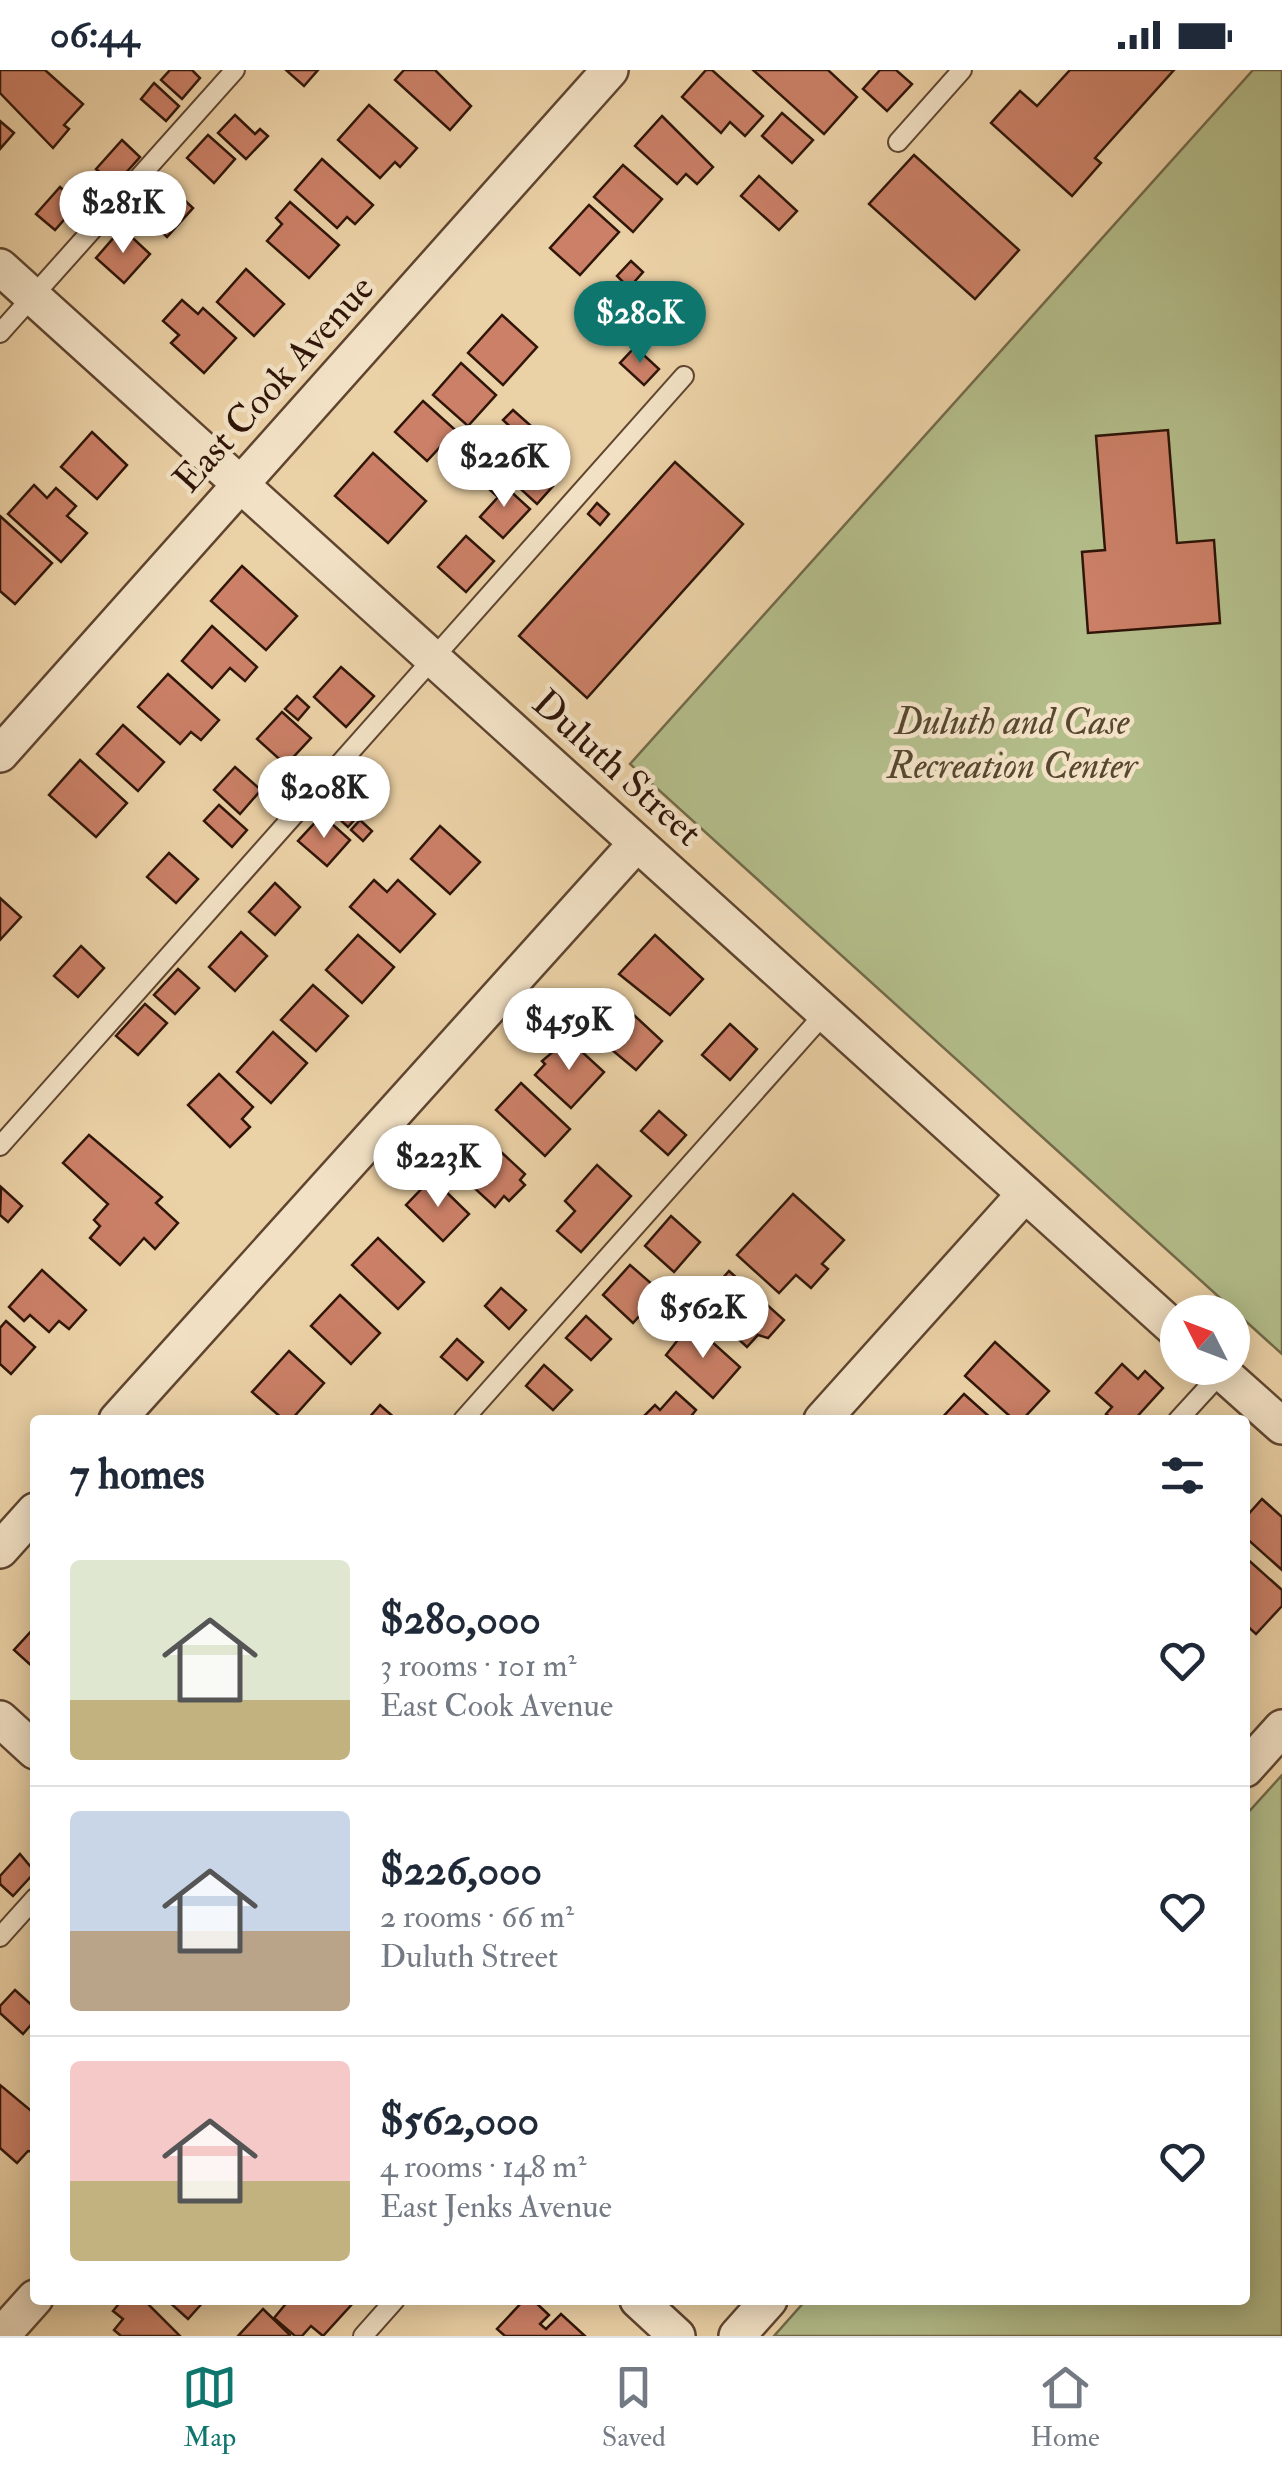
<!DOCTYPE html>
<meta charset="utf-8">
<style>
:root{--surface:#fff;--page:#f6f6f7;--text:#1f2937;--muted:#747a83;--line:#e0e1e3;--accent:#0f766e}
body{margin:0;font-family:"IM FELL Double Pica",serif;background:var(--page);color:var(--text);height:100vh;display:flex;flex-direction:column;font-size:38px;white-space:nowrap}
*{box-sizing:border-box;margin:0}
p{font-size:32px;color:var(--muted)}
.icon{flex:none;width:55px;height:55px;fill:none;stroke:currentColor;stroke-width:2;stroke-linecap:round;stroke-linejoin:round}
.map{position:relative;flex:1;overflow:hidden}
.side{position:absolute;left:30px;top:1345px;width:1220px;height:890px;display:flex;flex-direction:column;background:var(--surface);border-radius:10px;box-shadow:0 5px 25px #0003}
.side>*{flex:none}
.needle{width:65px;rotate:312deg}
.fabs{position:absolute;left:1160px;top:1225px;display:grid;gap:20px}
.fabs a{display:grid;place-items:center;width:90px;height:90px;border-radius:50%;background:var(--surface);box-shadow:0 5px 25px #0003;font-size:50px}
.price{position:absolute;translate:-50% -85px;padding:0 22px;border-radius:35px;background:#fff;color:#222;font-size:32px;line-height:65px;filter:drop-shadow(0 2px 5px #0008)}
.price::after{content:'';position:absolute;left:50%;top:60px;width:30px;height:22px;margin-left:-15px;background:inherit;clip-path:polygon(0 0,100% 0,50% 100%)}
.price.selected{background:var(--accent);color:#fff}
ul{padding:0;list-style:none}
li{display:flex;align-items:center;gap:30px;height:250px;padding:0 40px}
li+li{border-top:2px solid var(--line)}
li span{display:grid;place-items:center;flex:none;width:280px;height:200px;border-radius:10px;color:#555}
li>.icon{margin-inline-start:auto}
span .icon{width:120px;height:120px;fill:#fffc;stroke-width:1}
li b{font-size:42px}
h2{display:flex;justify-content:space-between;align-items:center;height:120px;padding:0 40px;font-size:42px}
.status{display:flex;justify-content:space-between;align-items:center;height:70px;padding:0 50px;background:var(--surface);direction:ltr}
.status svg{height:28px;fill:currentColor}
.dock{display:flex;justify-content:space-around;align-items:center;height:140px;border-top:2px solid var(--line);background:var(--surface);font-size:28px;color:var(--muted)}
.dock a{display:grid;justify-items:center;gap:5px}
.dock .selected{color:var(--accent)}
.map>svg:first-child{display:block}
.green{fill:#b3bd8a;stroke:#726a4a;stroke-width:2.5}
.building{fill:#cb8067;stroke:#301609;stroke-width:2.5}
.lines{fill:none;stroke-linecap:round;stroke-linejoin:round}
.service-casing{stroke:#5f4530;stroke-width:22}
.minor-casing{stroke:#5f4530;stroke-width:40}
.service{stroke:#f2e1c5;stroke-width:18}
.minor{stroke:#f2e1c5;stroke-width:35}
.labels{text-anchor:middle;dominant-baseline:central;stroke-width:9;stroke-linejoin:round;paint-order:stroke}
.street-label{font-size:38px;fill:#301609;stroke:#f2e1c5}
.park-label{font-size:38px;font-style:italic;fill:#574830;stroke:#f2e1c5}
</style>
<div class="status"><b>06:44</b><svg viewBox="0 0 49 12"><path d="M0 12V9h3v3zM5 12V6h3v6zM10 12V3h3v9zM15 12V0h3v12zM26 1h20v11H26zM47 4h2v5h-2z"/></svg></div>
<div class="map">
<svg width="1282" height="2266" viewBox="0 0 1282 2266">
<rect width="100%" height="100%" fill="#ebd1a6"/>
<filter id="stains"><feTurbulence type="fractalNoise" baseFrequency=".002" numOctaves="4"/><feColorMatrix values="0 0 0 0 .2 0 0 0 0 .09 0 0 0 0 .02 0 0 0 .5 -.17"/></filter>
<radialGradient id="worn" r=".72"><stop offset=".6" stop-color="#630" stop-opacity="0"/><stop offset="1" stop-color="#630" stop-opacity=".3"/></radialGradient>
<g class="green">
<path d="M1253,0H1282V1284L630,694Z"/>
<path d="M1282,1705V2266H774L806,2230H1245V1746Z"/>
</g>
<g class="building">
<path d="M0,0H45L83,34L64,55L69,59L53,78L0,23Z"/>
<path d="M170,0H192L200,8L182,29L161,10Z"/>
<path d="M286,0H318L304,16Z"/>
<path d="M404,0H435L471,36L450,60L395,10Z"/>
<path d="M706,0H712L763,46L745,66L730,52L721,63L682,27Z"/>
<path d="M753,0H828L857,27L824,64Z"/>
<path d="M880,0H896L912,14L887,41L863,19Z"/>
<path d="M1070,0H1174L1095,88L1101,93L1072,126L991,53L1020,21L1037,36Z"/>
<path d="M154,13L179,36L166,51L141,29Z"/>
<path d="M369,35L417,78L400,97L395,92L380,108L338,70Z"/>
<path d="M782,43L813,70L792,93L762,66Z"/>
<path d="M235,45L255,64L260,59L268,66L246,89L218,63Z"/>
<path d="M662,46L713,97L697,114L686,104L677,114L635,76Z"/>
<path d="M0,51L14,63L0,79Z"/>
<path d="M208,65L235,89L214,113L187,88Z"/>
<path d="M122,70L140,87L115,115L96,99Z"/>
<path d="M914,85L1019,180L975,229L869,134Z"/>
<path d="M322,89L373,135L355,154L347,147L337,158L295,120Z"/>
<path d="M623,95L662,129L633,162L594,127Z"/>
<path d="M759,106L797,141L779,160L741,126Z"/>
<path d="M169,116L193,138L167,167L143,144Z"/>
<path d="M60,117L78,134L55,160L36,144Z"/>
<path d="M290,132L339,175L309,208L267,171L282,154L276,148Z"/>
<path d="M589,135L619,162L580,205L550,178Z"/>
<path d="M122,158L150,184L124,213L96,188Z"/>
<path d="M631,191L643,202L629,218L617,206Z"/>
<path d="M246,199L284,234L254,266L217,232Z"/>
<path d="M182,230L198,244L203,238L236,268L204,303L171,273L179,265L163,251Z"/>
<path d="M502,245L537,277L503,315L468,283Z"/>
<path d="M635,277L659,299L644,315L620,293Z"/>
<path d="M461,293L496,325L468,356L433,325Z"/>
<path d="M423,331L472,375L458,390L442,375L427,391L395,362Z"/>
<path d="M513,340L539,363L529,374L503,350Z"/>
<path d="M1168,360L1177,473L1214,470L1220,553L1088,563L1082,482L1105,480L1096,366Z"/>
<path d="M92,362L127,395L97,429L61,397Z"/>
<path d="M373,383L426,431L388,473L335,426Z"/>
<path d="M675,392L743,454L587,628L519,566Z"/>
<path d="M528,394L553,416L537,434L513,412Z"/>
<path d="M496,408L530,439L503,468L480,447L498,427L488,418Z"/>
<path d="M34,415L47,428L56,418L76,436L67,446L87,463L61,492L8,444Z"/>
<path d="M597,433L609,444L600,455L588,444Z"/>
<path d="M0,446L52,493L15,534L0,521Z"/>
<path d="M466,466L494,491L466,522L438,497Z"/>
<path d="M242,496L297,546L266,580L211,531Z"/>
<path d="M212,556L257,597L245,611L230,598L212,618L182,591Z"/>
<path d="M341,597L374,626L346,657L314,627Z"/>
<path d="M168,604L219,650L201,670L191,662L180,674L138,637Z"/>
<path d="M297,626L309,637L298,650L285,639Z"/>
<path d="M282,642L311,668L286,695L257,669Z"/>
<path d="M123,655L164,692L138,721L97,684Z"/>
<path d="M80,690L127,733L96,767L49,725Z"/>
<path d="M235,697L261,720L240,744L214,720Z"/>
<path d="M282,699L295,710L280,727L267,715Z"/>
<path d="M346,709L371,731L348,757L323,734Z"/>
<path d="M219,735L247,760L232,777L204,751Z"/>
<path d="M322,745L350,770L327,796L298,771Z"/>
<path d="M360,750L372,761L363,771L351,760Z"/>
<path d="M440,756L480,792L450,824L411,789Z"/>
<path d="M169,783L198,809L176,833L147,807Z"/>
<path d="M374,810L387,822L398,810L435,844L400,882L350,837Z"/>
<path d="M275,813L300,837L275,865L249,842Z"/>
<path d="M0,828L21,847L0,870Z"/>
<path d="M241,862L267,886L235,921L209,897Z"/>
<path d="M358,865L394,897L362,933L326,900Z"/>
<path d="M655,865L703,909L670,945L619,904Z"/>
<path d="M81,876L104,898L78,927L54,906Z"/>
<path d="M178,899L199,918L175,944L154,925Z"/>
<path d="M313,915L348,946L316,981L281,950Z"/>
<path d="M610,923L662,971L636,1000L581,954Z"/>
<path d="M145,934L167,953L138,985L116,966Z"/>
<path d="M730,954L757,979L730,1010L702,985Z"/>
<path d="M273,962L307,993L271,1033L237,1002Z"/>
<path d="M568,969L604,1002L571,1038L535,1005L545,994L542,991Z"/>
<path d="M219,1004L253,1037L242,1049L250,1057L230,1077L188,1035Z"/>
<path d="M521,1013L570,1059L545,1086L496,1040Z"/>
<path d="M659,1041L686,1065L668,1085L641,1061Z"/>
<path d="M89,1065L162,1127L156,1133L178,1153L155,1179L144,1168L120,1195L90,1168L100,1156L94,1150L108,1134L63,1093Z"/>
<path d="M470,1068L480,1077L487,1069L525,1104L520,1110L525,1115L509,1131L504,1126L495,1137L447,1093Z"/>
<path d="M597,1095L631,1126L581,1182L557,1161L575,1141L565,1131Z"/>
<path d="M432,1108L469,1144L443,1171L406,1135Z"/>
<path d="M1,1117L22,1136L8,1152L0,1145Z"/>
<path d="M793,1124L844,1170L822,1194L828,1199L811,1218L796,1205L779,1223L737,1185Z"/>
<path d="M671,1146L700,1172L674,1202L645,1176Z"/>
<path d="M378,1168L424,1212L398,1239L352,1195Z"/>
<path d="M630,1195L661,1222L633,1253L603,1225Z"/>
<path d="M42,1200L86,1240L69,1259L59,1251L49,1262L30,1245L24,1251L9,1237Z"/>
<path d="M729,1201L784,1250L768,1268L758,1265L747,1277L700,1234Z"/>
<path d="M501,1218L526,1240L509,1259L485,1236Z"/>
<path d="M340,1225L380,1263L351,1294L311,1256Z"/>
<path d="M586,1246L611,1269L591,1290L566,1268Z"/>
<path d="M6,1251L35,1277L11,1304L0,1294V1258Z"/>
<path d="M691,1253L740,1297L713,1328L666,1285Z"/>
<path d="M457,1269L483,1292L467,1310L441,1287Z"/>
<path d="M995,1272L1049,1321L1022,1350H1014L965,1306Z"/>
<path d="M289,1281L324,1313L291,1350H284L252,1322Z"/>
<path d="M1122,1294L1138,1309L1145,1301L1163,1318L1134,1350H1113L1106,1344L1112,1337L1096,1323Z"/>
<path d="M544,1295L572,1320L553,1340L526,1316Z"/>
<path d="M676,1322L696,1340L688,1350L644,1346L655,1335L660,1340Z"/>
<path d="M964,1324L993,1350H940Z"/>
<path d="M380,1335L397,1350H367Z"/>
<path d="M1262,1429L1282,1447V1500L1245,1467V1448Z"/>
<path d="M1245,1487L1282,1520V1536L1256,1564L1245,1554Z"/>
<path d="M35,1557V1599L14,1580Z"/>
<path d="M20,1784L35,1802L13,1826L0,1814V1806Z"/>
<path d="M15,1920L35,1938V1950L23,1964L0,1943V1936Z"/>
<path d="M0,2015L35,2044V2082L28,2081L17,2093L0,2078Z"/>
<path d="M122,2230H144L180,2266H121L114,2260L123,2249L113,2241Z"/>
<path d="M167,2230H205L188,2249Z"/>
<path d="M289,2230H351L354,2232L323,2266L311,2256L302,2266H295L274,2248Z"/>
<path d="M524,2230H533L549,2245L540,2254L546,2259L561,2244L585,2266H505L497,2259Z"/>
<path d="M263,2239L290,2265L289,2266H238Z"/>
</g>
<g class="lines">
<g class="service-casing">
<g id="service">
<path d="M898,72L962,0"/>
<path d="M0,263L235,0"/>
<path d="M0,1076L684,306"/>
<path d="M463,1350L825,943"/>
<path d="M1178,1350L1222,1302"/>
<path d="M0,1867L35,1828"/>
<path d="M363,2266L395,2230"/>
</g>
</g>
<g class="minor-casing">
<g id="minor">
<path d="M0,197L1178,1262"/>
<path d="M0,684L610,0"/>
<path d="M1217,1298L1282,1356"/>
<path d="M117,1350L637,773"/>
<path d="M822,1350L1025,1124"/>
<path d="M0,1480L35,1441"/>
<path d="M0,1649L35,1681"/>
<path d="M1245,1699L1282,1658"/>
<path d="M638,2230L677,2266"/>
<path d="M1,2266L35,2228"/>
<path d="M737,2266L769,2230"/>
</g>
</g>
<use href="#service" class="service"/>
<use href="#minor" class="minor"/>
</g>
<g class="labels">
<g class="street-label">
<text transform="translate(274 314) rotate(-48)">East Cook Avenue</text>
<text transform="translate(617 698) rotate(42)">Duluth Street</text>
</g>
<g class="park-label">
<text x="1012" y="652">Duluth and Case<tspan x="1012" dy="44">Recreation Center</tspan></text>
</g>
</g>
<rect width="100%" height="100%" filter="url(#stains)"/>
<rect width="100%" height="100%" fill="url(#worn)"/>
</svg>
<div class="fabs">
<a><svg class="needle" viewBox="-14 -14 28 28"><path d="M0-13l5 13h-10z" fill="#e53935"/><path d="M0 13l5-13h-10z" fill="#747a83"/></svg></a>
</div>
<b class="price" style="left:123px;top:186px">$281K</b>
<b class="price selected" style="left:640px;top:296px">$280K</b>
<b class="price" style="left:504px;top:440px">$226K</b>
<b class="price" style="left:324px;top:771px">$208K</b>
<b class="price" style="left:569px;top:1003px">$459K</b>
<b class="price" style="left:438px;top:1140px">$223K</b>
<b class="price" style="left:703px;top:1291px">$562K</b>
<section class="side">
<h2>7 homes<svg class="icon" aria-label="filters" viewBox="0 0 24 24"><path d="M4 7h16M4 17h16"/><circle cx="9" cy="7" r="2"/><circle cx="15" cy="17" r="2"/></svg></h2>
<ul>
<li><span style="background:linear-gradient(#dfe7d0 70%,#c2b280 0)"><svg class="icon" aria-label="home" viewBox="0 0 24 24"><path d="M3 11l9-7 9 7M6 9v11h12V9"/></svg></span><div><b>$280,000</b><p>3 rooms · 101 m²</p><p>East Cook Avenue</p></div><svg class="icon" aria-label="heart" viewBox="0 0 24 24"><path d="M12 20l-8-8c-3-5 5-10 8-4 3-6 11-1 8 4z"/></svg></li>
<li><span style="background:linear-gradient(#c9d6e8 60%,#b9a48a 0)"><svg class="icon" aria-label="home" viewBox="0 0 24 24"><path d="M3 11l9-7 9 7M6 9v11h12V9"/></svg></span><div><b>$226,000</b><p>2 rooms · 66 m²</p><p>Duluth Street</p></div><svg class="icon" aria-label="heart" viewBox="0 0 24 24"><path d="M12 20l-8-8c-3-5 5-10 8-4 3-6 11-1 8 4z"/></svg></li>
<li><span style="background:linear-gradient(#f6c9c9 60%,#c2b280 0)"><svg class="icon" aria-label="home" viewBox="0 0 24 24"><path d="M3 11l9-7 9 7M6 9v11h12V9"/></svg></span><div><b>$562,000</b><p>4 rooms · 148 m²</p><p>East Jenks Avenue</p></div><svg class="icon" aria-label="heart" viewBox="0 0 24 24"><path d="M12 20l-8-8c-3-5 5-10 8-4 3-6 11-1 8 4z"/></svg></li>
</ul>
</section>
</div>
<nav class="dock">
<a class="selected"><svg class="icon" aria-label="map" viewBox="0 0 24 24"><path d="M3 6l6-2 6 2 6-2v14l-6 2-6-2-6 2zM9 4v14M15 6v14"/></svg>Map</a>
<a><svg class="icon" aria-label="saved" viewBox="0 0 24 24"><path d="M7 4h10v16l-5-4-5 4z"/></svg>Saved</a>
<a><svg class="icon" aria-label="home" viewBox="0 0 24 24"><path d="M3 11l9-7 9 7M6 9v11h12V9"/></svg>Home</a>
</nav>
